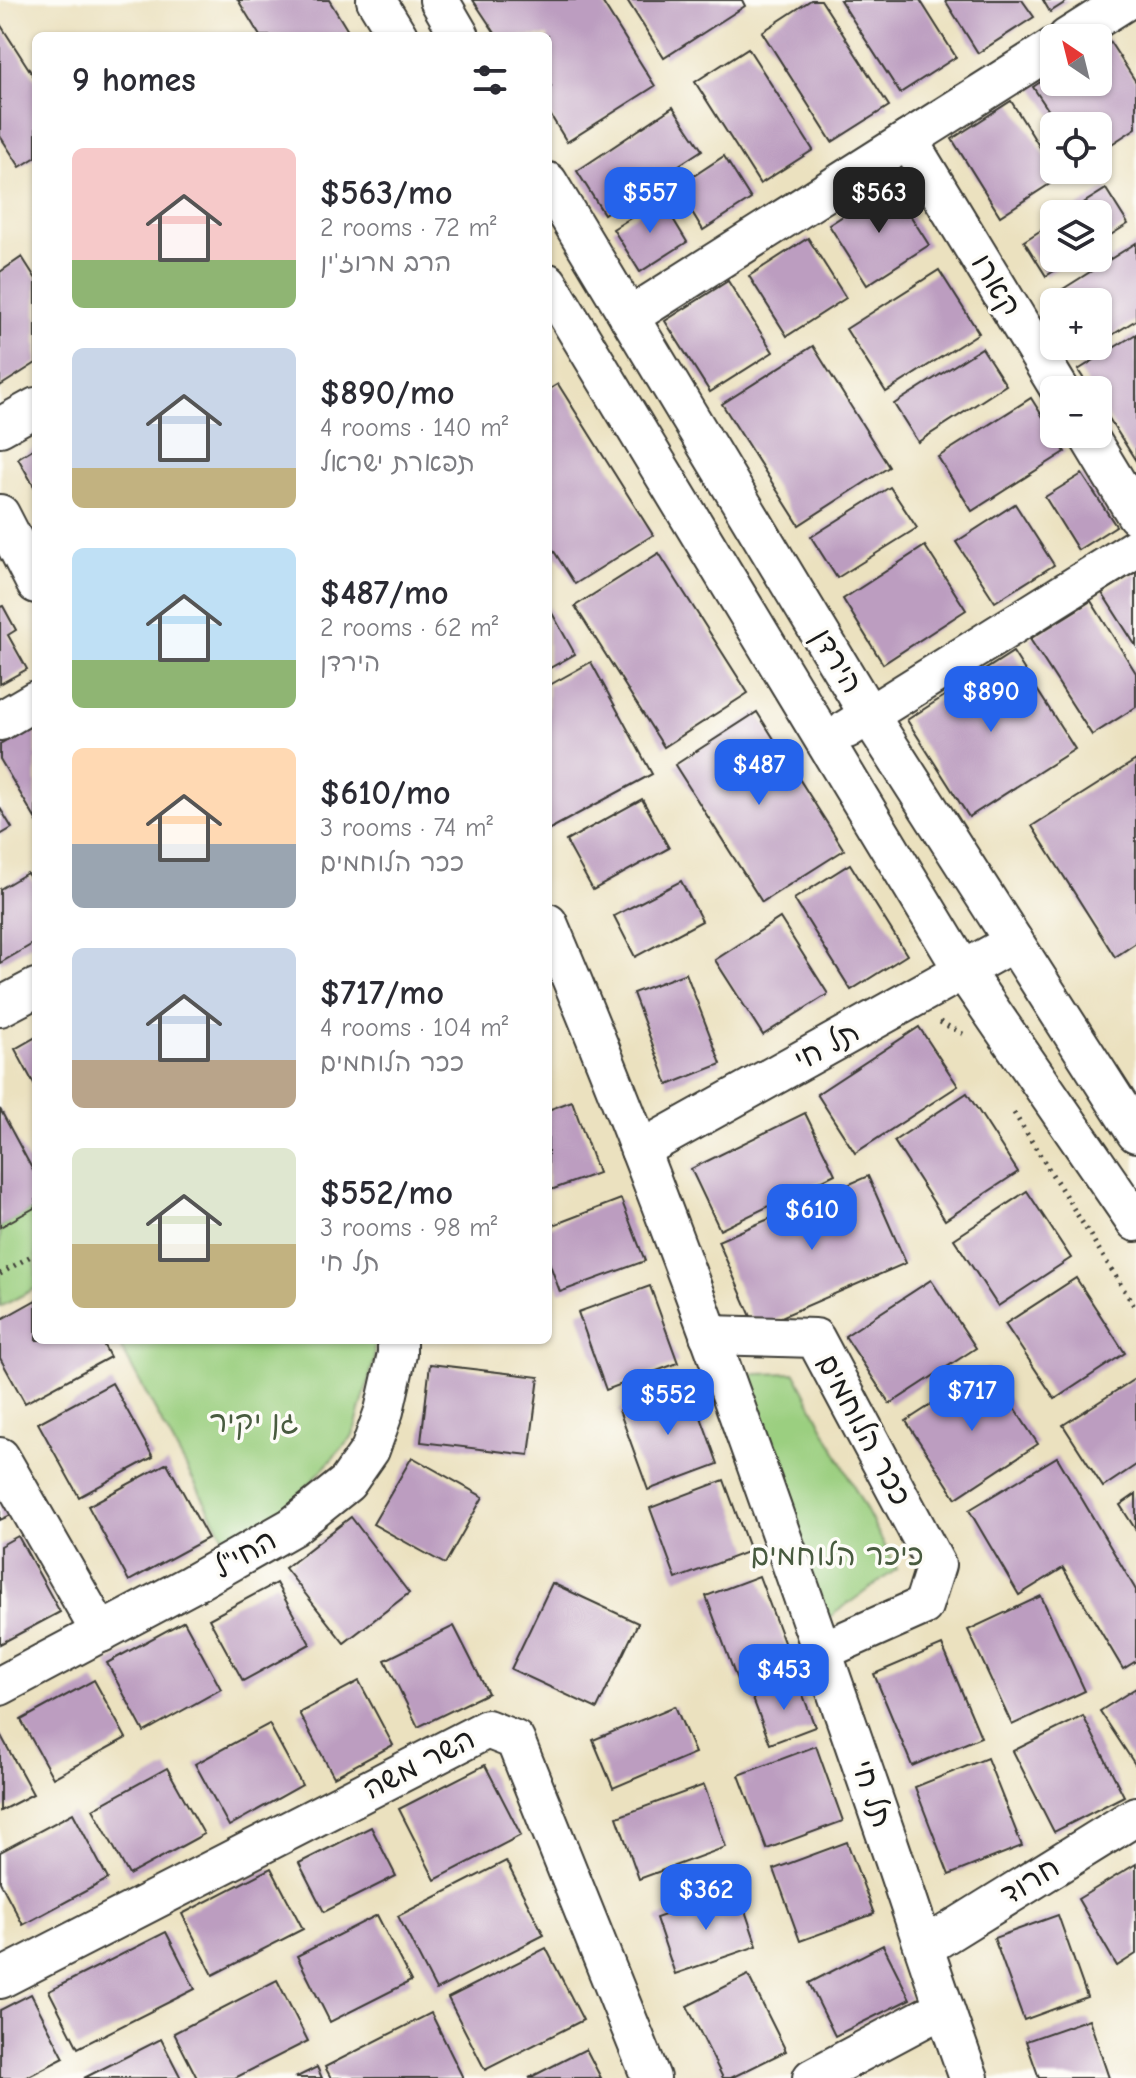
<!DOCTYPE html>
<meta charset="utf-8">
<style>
:root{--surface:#fff;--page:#f2f2f3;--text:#2b2b33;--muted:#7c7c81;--accent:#2563eb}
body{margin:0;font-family:"Comic Neue","Playpen Sans Hebrew",sans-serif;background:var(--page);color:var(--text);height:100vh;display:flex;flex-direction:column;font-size:30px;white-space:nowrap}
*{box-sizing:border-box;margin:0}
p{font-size:26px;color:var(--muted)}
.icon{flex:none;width:44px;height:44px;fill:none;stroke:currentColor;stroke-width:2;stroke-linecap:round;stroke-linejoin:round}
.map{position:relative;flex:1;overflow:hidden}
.sheet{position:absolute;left:32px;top:32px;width:520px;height:1312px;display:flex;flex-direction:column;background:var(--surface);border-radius:12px;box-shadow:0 2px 6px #0004}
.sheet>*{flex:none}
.needle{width:52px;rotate:325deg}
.controls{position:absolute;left:1040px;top:24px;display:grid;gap:16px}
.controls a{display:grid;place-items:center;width:72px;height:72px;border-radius:12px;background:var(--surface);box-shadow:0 2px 6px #0004;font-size:40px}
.price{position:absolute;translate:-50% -68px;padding:0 18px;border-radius:16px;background:var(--accent);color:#fff;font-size:26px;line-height:52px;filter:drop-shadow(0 2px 4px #0008)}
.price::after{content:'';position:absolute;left:50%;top:48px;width:24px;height:18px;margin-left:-12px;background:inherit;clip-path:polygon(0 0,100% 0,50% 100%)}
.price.active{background:#222;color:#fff}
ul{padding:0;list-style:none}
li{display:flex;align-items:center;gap:24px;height:200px;padding:0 40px}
li span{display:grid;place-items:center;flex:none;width:224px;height:160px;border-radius:12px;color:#555}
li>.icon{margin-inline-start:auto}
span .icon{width:96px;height:96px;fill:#fffc;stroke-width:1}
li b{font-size:34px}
h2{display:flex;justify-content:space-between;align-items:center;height:96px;padding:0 40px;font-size:34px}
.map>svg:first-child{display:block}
.green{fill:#9bcf80;stroke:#5c764e;stroke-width:2}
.building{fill:#bc9dc0}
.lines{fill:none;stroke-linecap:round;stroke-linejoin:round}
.minor-casing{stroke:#3b3a34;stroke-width:42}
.path{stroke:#3b3a34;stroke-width:5;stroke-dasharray:2 6;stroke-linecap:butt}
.minor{stroke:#fff;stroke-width:38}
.labels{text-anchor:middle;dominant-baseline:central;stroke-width:7;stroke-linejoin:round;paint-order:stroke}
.street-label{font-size:30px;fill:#1c1c1c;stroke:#fdfcf7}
.park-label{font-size:30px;fill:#485b3f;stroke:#fdfcf7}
</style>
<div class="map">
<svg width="1136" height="2078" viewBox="0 0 1136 2078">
<rect width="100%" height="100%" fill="#fdfcf7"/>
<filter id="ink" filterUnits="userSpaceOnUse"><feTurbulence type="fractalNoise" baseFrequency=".0125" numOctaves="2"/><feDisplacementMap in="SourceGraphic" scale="16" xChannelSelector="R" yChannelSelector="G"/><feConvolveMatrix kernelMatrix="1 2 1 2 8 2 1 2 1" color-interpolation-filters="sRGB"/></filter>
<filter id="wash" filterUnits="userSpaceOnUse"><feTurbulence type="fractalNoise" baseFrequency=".006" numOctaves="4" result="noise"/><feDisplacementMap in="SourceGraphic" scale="32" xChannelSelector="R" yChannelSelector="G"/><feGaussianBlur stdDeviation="1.8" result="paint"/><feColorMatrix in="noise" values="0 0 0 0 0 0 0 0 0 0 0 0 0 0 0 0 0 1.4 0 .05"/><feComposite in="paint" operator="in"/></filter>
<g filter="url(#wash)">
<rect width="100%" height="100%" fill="#ebe1bf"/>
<g class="green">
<path d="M36,1207V1288L0,1307V1227Z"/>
<path d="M117,1340H374V1361L353,1436L293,1502L229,1546Z"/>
<path d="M795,1373L897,1569L814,1628L724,1375Z"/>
</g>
<g id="blocks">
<g class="building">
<path d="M238,0H329L351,36H260Z"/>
<path d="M473,0H601L655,86L567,142L548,111V89L551,86L548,82V36H497Z"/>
<path d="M627,0H742L745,6L664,58Z"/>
<path d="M811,0H821L889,106L832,142L762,32Z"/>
<path d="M840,0H920L956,57L900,93Z"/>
<path d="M945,0H1022L1034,17L978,53Z"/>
<path d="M1043,0H1069L1050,12Z"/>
<path d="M0,24L36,80V157L20,167L0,136Z"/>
<path d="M1108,39L1136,82V128L1098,153V126H1059L1033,87L1054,73V82H1098V45Z"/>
<path d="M748,48L813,150L760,184L695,82Z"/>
<path d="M1011,101L1059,178L1000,216L952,139Z"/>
<path d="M673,107L702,150L604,214L577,171Z"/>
<path d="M724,156L751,199L703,230L677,187Z"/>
<path d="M891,185L929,245L867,285L829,225Z"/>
<path d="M1106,189L1128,224L1098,243V214H1066Z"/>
<path d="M661,199L687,242L640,272L613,229Z"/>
<path d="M1054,222V258H1074L1046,276L1024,241Z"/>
<path d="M808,238L846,298L787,336L749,276Z"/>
<path d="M1136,243V320L1098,344V302H1059L1055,294Z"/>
<path d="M22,257L36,279V363L0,386V272Z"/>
<path d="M939,270L979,333L886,392L846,329Z"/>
<path d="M728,281L773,352L710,392L665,321Z"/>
<path d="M1136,334V461L1098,401V390H1091L1078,370Z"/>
<path d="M813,346L889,467L799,525L722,404Z"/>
<path d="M982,348L1006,385L918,442L894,404Z"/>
<path d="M558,384L653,535L575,584L548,542V390Z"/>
<path d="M1031,398L1065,452L972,511L938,457Z"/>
<path d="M36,447V490L18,458Z"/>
<path d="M1082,474L1116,526L1078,550L1045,497Z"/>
<path d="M890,487L917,528L837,578L811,537Z"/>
<path d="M1015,504L1054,565L995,602L956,542Z"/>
<path d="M925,546L966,610L883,664L843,599Z"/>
<path d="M659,553L748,693L664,747L575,606Z"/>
<path d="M1136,572V646L1102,593Z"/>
<path d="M1091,601L1136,673V707L1092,735L1030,639Z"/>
<path d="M3,606L16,630L8,635L27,669L0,684V607Z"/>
<path d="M548,606L575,654L548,669Z"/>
<path d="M1013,652L1075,749L969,817L907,720Z"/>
<path d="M591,662L652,774L548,830V686Z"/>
<path d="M757,712L844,850L762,902L675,765Z"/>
<path d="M36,723V820L0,759V744Z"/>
<path d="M1136,760V943L1115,957L1032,826Z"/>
<path d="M642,799L669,848L593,890L566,841Z"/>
<path d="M0,808L12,828L0,835Z"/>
<path d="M850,864L907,955L851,990L794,899Z"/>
<path d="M27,873L36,888V942L0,963V889Z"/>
<path d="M681,881L702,921L635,957L614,916Z"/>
<path d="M780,918L828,994L763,1035L715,960Z"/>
<path d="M686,973L721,1064L668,1085L633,993Z"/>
<path d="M919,1027L958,1086L855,1153L817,1094Z"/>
<path d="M36,1037V1088L15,1049Z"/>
<path d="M967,1093L1018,1172L945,1220L894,1141Z"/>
<path d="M572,1101L598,1173L548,1191V1110Z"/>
<path d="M0,1109L36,1176V1207L0,1227Z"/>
<path d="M805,1113L835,1174L720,1230L691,1169Z"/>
<path d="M868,1176L906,1263L756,1328L718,1241Z"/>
<path d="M1027,1191L1071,1258L998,1306L954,1239Z"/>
<path d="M621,1199L645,1261L560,1292L548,1259V1227Z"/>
<path d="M1076,1278L1125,1353L1055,1399L1005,1324Z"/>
<path d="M931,1280L976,1348L890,1404L845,1336Z"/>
<path d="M650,1286L678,1363L606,1390L578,1312Z"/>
<path d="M36,1300V1340H101L110,1357L25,1403L0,1358V1320Z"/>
<path d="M430,1364L539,1377L529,1455L421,1442Z"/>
<path d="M988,1368L1038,1444L956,1498L906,1421Z"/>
<path d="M1136,1378V1465L1103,1487L1063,1425Z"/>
<path d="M112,1383L153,1457L79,1497L38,1423Z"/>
<path d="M689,1384L718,1464L648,1490L619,1410Z"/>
<path d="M412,1457L483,1497L445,1564L373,1524Z"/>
<path d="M1057,1457L1136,1590V1661L1123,1669L1063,1568L1019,1595L969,1510Z"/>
<path d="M167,1463L208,1538L129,1581L88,1506Z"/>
<path d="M724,1480L750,1551L676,1579L650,1508Z"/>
<path d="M1136,1494V1530L1120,1505Z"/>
<path d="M0,1495L11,1515L0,1520Z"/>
<path d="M351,1517L409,1593L344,1643L285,1568Z"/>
<path d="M18,1536L60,1612L0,1644V1546Z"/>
<path d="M759,1576L791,1661L737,1680L706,1596Z"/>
<path d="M276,1583L310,1644L243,1681L209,1619Z"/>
<path d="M552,1583L638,1623L597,1709L511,1669Z"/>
<path d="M1041,1596L1085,1691L1012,1725L968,1630Z"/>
<path d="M184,1621L221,1689L144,1732L107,1663Z"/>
<path d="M454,1626L488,1693L418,1727L385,1660Z"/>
<path d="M942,1645L981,1737L912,1766L874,1674Z"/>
<path d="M797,1679L815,1727L770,1744L752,1696Z"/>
<path d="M94,1680L126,1738L53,1778L21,1720Z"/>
<path d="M359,1681L393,1745L334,1777L299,1713Z"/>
<path d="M1136,1688V1766L1100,1711Z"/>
<path d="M675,1706L695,1753L613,1788L593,1740Z"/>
<path d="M1083,1716L1124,1796L1054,1832L1013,1751Z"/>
<path d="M269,1724L302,1785L229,1826L195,1764Z"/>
<path d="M0,1734L33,1794L0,1811Z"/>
<path d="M816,1746L843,1821L767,1849L739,1775Z"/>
<path d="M987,1758L1022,1846L949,1875L915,1787Z"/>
<path d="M485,1765L521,1835L435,1880L399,1809Z"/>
<path d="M167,1768L204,1834L129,1875L93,1809Z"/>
<path d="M704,1785L726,1847L639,1879L617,1817Z"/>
<path d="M73,1813L108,1879L23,1925L0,1882V1852Z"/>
<path d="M371,1827L396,1876L324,1912L299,1863Z"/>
<path d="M847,1842L874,1914L800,1941L774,1869Z"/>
<path d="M506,1861L544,1935L436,1990L398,1916Z"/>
<path d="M1136,1864V1954L1117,1966L1078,1899Z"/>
<path d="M271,1868L303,1929L213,1975L182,1914Z"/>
<path d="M738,1890L757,1946L675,1974L656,1918Z"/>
<path d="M377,1915L411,1981L330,2022L297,1956Z"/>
<path d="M1058,1915L1087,1997L1024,2020L994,1938Z"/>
<path d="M166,1932L195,1989L78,2048L49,1991Z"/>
<path d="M883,1945L910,1999L835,2036L809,1983Z"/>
<path d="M546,1948L583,2020L485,2070L448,1998Z"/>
<path d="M748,1975L786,2051L731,2078H723L687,2006Z"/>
<path d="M277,1980L308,2041L235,2078H197L174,2033Z"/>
<path d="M31,1994L64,2058L25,2078H0V2010Z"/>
<path d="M431,2013L463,2078H331L325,2067Z"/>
<path d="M1089,2019L1109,2078H1039L1026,2041Z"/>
<path d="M161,2039L181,2078H84Z"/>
<path d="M586,2049L601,2078H529Z"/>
<path d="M317,2067L322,2078H295Z"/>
</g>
</g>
</g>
<g filter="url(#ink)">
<use href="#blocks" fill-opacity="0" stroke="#3b3a34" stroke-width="2"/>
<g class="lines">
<g class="minor-casing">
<g id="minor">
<path d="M376,0L398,36"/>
<path d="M439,0L460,36"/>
<path d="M1067,38L1127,0"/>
<path d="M908,140L1060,390"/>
<path d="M548,182L869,715L1136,1133"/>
<path d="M548,283L963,970L1136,1222"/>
<path d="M629,317L1054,47"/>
<path d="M0,427L36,407"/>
<path d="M1087,434L1136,515"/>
<path d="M0,514L36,584"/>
<path d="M0,721L36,700"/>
<path d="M847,729L1136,548"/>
<path d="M548,923C668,1205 768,1496 869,1786C903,1883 934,1981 969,2078"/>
<path d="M0,1007L36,988"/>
<path d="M640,1150L1014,942"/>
<path d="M709,1335L815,1338L936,1565L923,1606L822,1651"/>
<path d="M0,1457L101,1633"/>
<path d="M0,1686L190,1585L292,1527L347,1483L370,1450L384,1411L397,1354V1340"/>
<path d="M925,1947L1136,1816"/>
<path d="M0,1979L487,1729L515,1740L651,2078"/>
<path d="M812,2078L943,2008"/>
</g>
</g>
<g class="path">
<path d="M940,1022L963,1034"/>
<path d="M1014,1113L1136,1309"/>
<path d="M0,1274L36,1253"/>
</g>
<use href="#minor" class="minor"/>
</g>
</g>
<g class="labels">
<g class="street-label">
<text transform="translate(996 285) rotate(59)">קארו</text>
<text transform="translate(837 661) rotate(59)">הירדן</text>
<text transform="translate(827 1046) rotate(-29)">תל חי</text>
<text transform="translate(864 1430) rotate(62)">ככר הלוחמים</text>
<text transform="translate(245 1554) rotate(-30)">החי"ל</text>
<text transform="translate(419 1764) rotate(-27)">השר משה</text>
<text transform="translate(872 1794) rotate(71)">תל חי</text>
<text transform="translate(1030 1881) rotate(-32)">חרוד</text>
</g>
<g class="park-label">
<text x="254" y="1422">גן יקיר</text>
<text x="837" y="1555">כיכר הלוחמים</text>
</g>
</g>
</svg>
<div class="controls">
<a><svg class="needle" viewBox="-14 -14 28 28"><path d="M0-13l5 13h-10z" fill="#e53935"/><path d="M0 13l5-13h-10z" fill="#7c7c81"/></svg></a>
<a><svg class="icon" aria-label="locate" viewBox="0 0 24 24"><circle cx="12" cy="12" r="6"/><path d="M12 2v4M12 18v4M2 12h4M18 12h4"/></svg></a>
<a><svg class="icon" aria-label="layers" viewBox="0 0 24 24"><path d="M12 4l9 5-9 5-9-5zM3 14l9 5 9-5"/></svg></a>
<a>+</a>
<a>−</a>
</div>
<b class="price" style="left:650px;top:235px">$557</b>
<b class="price active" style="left:879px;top:235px">$563</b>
<b class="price" style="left:991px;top:734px">$890</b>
<b class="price" style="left:759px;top:807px">$487</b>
<b class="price" style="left:812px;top:1252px">$610</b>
<b class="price" style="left:972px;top:1433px">$717</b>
<b class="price" style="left:668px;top:1437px">$552</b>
<b class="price" style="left:784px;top:1712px">$453</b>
<b class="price" style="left:706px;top:1932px">$362</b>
<section class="sheet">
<h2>9 homes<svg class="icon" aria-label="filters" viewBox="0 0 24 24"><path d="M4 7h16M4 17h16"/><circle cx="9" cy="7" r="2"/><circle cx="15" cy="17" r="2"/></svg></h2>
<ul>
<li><span style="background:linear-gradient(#f6c9c9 70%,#8fb573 0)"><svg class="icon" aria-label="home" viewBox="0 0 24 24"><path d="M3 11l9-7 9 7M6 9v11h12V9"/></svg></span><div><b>$563/mo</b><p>2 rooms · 72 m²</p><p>הרב מרוז'ין</p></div></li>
<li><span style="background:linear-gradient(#c9d6e8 75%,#c2b280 0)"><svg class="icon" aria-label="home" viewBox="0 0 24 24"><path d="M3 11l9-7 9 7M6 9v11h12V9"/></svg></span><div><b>$890/mo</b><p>4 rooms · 140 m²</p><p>תפארת ישראל</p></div></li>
<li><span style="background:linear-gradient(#bfe0f5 70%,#8fb573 0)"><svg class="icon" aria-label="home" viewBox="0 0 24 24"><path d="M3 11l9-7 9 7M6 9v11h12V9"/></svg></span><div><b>$487/mo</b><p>2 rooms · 62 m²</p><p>הירדן</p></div></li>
<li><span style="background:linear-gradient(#ffd9b3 60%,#9aa5b1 0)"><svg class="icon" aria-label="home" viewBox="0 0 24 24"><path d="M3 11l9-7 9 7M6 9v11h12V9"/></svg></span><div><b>$610/mo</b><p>3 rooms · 74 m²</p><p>ככר הלוחמים</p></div></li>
<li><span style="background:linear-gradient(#c9d6e8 70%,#b9a48a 0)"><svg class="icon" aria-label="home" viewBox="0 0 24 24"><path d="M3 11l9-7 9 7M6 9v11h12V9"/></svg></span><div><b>$717/mo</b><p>4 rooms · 104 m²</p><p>ככר הלוחמים</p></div></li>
<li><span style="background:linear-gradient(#dfe7d0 60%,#c2b280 0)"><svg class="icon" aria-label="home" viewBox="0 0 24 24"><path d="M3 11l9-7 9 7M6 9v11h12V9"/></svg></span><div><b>$552/mo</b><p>3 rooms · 98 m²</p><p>תל חי</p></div></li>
</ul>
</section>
</div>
